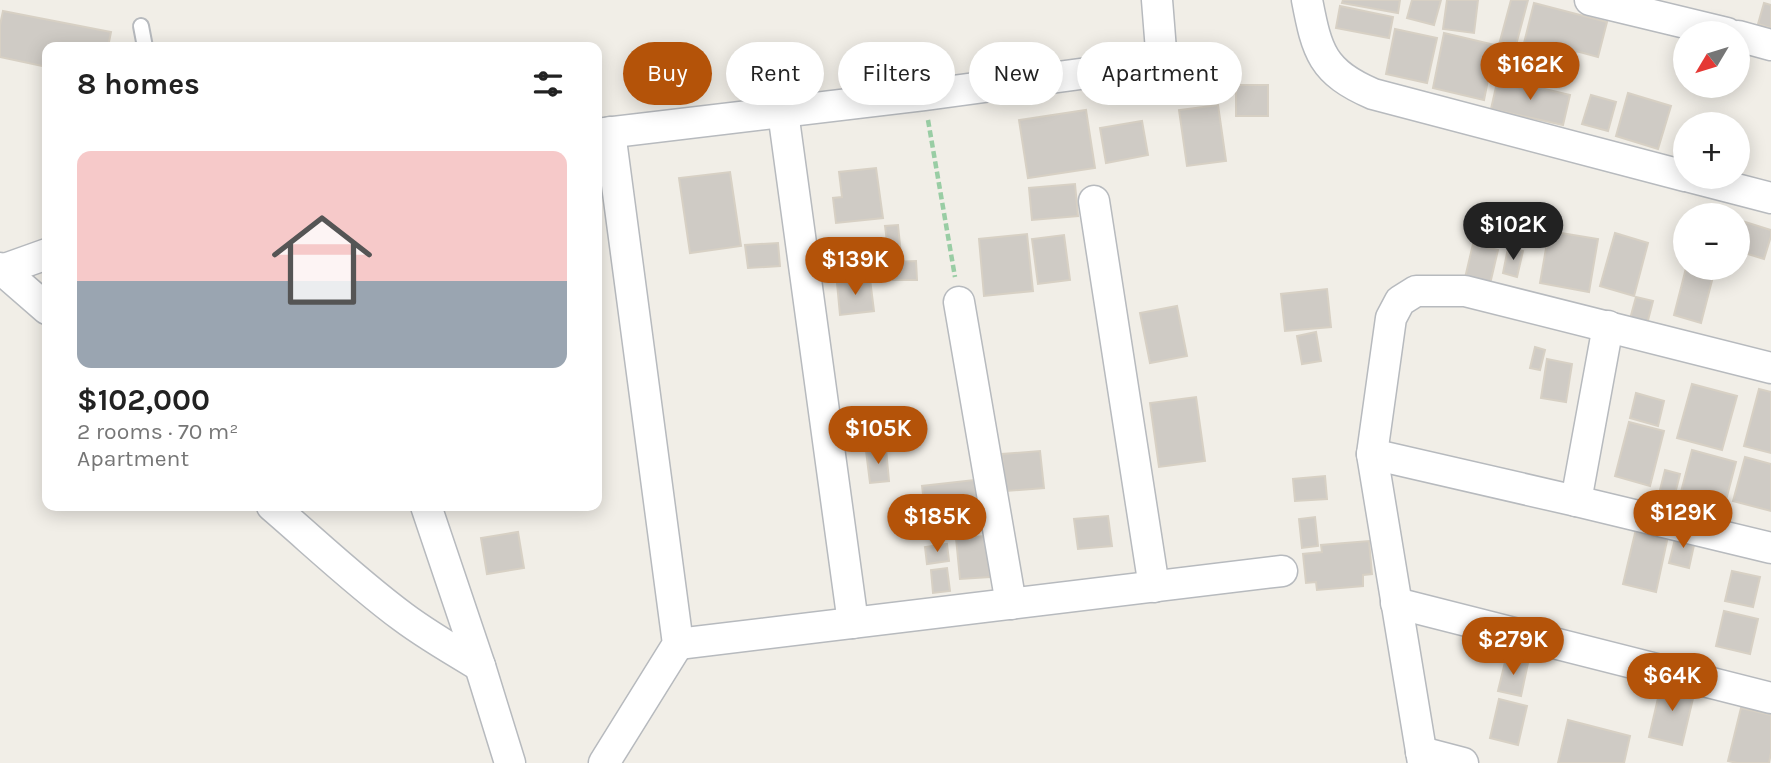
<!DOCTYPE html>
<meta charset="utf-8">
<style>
:root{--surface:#fff;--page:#f6f6f6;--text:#222;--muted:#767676;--line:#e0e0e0;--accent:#b45309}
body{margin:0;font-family:Karla,sans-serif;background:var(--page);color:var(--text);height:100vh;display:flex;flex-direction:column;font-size:26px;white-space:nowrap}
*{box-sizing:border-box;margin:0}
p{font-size:23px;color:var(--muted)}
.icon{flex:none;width:38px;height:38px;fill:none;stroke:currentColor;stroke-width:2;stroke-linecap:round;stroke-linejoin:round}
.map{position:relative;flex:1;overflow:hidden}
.drawer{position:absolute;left:42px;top:42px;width:560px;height:469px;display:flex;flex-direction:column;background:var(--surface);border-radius:14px;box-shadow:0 4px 18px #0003}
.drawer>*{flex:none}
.hud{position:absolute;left:623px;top:42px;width:665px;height:63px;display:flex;gap:14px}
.needle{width:46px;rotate:232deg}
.tools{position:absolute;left:1673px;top:21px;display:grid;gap:14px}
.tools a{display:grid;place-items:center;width:77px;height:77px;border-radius:50%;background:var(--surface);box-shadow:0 4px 18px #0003;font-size:35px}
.price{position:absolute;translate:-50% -60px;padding:0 16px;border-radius:24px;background:var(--accent);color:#fff;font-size:23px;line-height:46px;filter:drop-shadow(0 2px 4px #0008)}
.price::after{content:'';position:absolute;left:50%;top:42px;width:21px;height:16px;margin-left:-10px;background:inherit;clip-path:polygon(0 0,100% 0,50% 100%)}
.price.selected{background:#222;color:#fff}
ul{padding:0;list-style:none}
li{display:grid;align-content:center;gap:14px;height:371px;padding:0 35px}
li+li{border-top:2px solid var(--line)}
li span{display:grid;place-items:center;height:217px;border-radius:14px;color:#555}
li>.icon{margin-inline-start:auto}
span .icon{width:126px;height:126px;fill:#fffc;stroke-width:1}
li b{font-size:30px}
h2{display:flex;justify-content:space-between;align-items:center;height:84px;padding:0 35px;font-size:30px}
.chip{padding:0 24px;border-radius:32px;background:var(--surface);box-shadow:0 4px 18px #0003;font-size:24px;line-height:63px}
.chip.selected{background:var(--accent);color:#fff}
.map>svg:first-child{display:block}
.building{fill:#cfcbc5;stroke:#d7d0c4;stroke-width:2}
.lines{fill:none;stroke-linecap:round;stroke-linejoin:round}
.lane-casing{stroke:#b7babe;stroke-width:18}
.street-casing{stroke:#b7babe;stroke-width:33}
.path{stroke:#99cda4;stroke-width:4.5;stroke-dasharray:7 3.5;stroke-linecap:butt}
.lane{stroke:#fff;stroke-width:14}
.street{stroke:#fff;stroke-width:30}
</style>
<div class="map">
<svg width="1771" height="763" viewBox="0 0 1771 763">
<rect width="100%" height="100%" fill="#f1eee7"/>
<g class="building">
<path d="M1343,0H1400L1398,13L1342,3Z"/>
<path d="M1412,0H1441L1434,25L1407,18Z"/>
<path d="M1447,0H1478L1474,33L1443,29Z"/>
<path d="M1511,0H1528L1516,45L1500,41Z"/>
<path d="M1534,3L1607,22L1598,57L1576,51L1573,64L1522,51Z"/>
<path d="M1764,3L1771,5V28L1758,24Z"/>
<path d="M1340,6L1393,17L1389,38L1336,28Z"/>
<path d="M3,11L111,32L108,47H47V67L0,57V25Z"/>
<path d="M1395,29L1437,38L1427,83L1386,74Z"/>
<path d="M1444,33L1495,45L1484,100L1433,88Z"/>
<path d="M1518,54L1565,65L1559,87L1513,77Z"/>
<path d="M1498,78L1570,95L1563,125L1491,109Z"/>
<rect x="1236" y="85" width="32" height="31"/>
<path d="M1628,93L1671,106L1658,149L1616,136Z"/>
<path d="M1591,95L1616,102L1608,131L1582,124Z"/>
<path d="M1218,105L1226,161L1187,166L1179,110Z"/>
<path d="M1086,110L1095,168L1028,178L1019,120Z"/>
<path d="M1142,121L1148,155L1106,163L1100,128Z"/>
<path d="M876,168L883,218L836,223L833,198L842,197L839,172Z"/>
<path d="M730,172L741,246L690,253L679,178Z"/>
<path d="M1075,184L1078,216L1032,220L1029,188Z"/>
<path d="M1742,221L1771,230V236L1764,259L1738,251V234Z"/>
<path d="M898,225L901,255L889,257L885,226Z"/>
<path d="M1549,231L1598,239L1589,292L1540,283Z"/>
<path d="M1615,233L1648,243L1634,296L1600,286Z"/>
<path d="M1027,234L1033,291L984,296L979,239Z"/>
<path d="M1064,235L1070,280L1038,284L1032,239Z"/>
<path d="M778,243L780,266L748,268L745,245Z"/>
<path d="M1473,244L1498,250L1490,284L1465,278Z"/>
<path d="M1508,248L1523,251L1517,277L1503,273Z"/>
<path d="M916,261L917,280H893L892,262Z"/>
<path d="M1686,268L1715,269L1701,323L1674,315Z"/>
<path d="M870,279L874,311L840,315L837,283Z"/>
<path d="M1327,289L1331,327L1285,331L1281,294Z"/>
<path d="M1636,297L1653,301L1647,324L1630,319Z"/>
<path d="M1177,306L1187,356L1150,363L1140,313Z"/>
<path d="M1316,332L1321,361L1302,364L1297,336Z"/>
<path d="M1535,347L1545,350L1540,370L1530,368Z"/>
<path d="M1547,359L1572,364L1566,402L1541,398Z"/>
<path d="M1692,384L1737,396L1722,450L1677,438Z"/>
<path d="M1759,389L1771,392V453L1744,446Z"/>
<path d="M1636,393L1664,401L1658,426L1630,418Z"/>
<path d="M1196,397L1205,461L1159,467L1150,403Z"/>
<path d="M1629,422L1664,431L1650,486L1615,476Z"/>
<path d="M887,425L889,441L866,443L864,427Z"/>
<path d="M886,449L889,481L870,483L866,451Z"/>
<path d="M1692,450L1736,462L1725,504L1681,492Z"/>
<path d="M1040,451L1044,488L1006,491L1002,454Z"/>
<path d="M1745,457L1771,464V511L1733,501Z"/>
<path d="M1665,470L1680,474L1673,502L1658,498Z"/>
<path d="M1325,476L1327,499L1295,501L1293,479Z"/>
<path d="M974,480L980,530L928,536L922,486Z"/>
<path d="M1108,516L1112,546L1078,549L1074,519Z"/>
<path d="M1315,517L1318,546L1302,548L1299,519Z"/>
<path d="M1636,529L1668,536L1656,592L1623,584Z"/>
<path d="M1677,531L1696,536L1689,568L1669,563Z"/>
<path d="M518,532L524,568L487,574L481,538Z"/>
<path d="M986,536L990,577L960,579L956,538Z"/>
<path d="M1369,541L1372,574L1363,575V586L1317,590L1316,582L1306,583L1303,554L1322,552L1321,545Z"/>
<path d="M947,544L949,561L927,564L925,547Z"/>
<path d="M947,568L950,591L933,593L931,570Z"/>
<path d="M1732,571L1760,577L1753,607L1725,601Z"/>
<path d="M1724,611L1758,619L1750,654L1716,646Z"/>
<path d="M1506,658L1528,663L1521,696L1498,691Z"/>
<path d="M1662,681L1695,690L1682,745L1649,737Z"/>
<path d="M1499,699L1527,706L1518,745L1490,738Z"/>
<path d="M1741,708L1771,715V753L1769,763H1737L1728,761Z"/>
<path d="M1568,720L1630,736L1624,763H1558Z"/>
</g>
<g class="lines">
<g class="lane-casing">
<path id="lane" d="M141,26L145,47"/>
</g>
<g class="street-casing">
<g id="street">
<path d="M1307,0C1317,52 1322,72 1373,94L1685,176"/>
<path d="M1590,0L1727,33"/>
<path d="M1738,36L1771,45"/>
<path d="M783,112L853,623"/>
<path d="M597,134L924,95L1162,63L1157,0"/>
<path d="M1690,177L1771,198"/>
<path d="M1094,201L1154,587"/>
<path d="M0,268L47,309"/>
<path d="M2,270L47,254"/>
<path d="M959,302L1011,604"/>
<path d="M1372,454L1576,501L1771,548"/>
<path d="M1576,501L1608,326"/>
<path d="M272,506C315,543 357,583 403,617C427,635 453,650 480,666"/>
<path d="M426,506L480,666L510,763"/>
<path d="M1396,603L1771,698"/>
<path d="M678,644L1282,571"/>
<path d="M1421,752L1463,763"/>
<path d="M604,763L678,644L610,132"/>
<path d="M1423,763L1372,454L1391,318L1400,301L1416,291H1465L1771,368"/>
</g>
</g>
<path class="path" d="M928,120L955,277"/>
<use href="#lane" class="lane"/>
<use href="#street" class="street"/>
</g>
</svg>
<div class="tools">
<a><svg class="needle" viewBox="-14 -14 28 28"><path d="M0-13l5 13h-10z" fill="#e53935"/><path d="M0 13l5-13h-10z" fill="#767676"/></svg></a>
<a>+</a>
<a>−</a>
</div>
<b class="price" style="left:1530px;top:102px">$162K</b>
<b class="price selected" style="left:1513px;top:262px">$102K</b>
<b class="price" style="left:855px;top:297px">$139K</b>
<b class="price" style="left:878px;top:466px">$105K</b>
<b class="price" style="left:1683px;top:550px">$129K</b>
<b class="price" style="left:937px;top:554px">$185K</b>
<b class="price" style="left:1513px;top:677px">$279K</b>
<b class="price" style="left:1672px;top:713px">$64K</b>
<div class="hud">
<a class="chip selected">Buy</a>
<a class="chip">Rent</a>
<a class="chip">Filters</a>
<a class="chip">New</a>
<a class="chip">Apartment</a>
</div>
<section class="drawer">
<h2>8 homes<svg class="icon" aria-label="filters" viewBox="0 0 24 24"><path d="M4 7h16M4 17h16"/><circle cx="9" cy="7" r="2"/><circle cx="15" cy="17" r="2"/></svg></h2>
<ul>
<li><span style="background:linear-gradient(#f6c9c9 60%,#9aa5b1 0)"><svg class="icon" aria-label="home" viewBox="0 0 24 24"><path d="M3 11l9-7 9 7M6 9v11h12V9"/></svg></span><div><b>$102,000</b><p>2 rooms · 70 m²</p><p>Apartment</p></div></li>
</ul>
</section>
</div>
